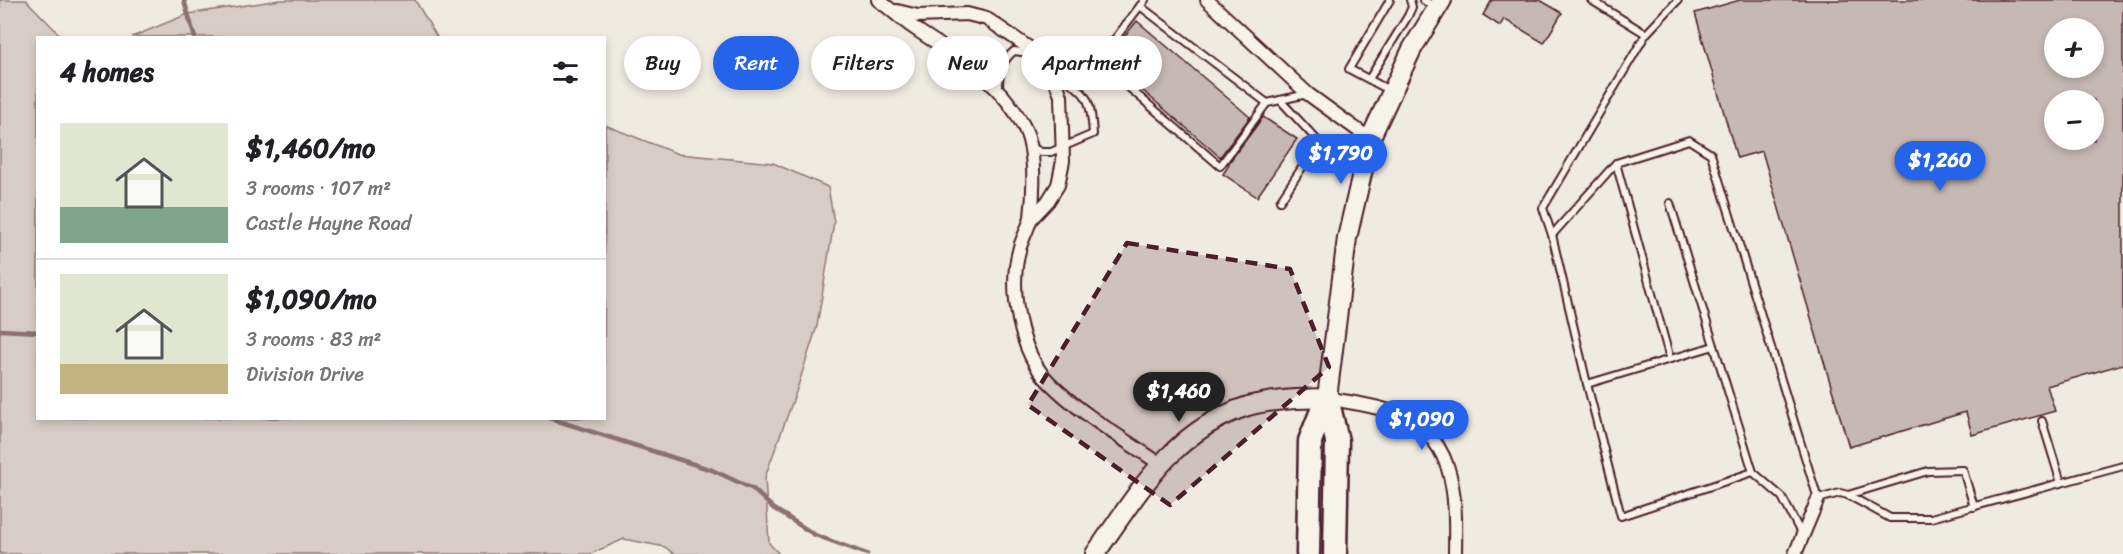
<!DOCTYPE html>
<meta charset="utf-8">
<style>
:root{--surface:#fff;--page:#f2f2f2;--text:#202124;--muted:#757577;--line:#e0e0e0;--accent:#2563eb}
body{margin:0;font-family:Sriracha,sans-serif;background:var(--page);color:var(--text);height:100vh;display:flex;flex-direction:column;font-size:22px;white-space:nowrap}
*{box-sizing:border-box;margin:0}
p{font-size:20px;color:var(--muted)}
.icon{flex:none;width:33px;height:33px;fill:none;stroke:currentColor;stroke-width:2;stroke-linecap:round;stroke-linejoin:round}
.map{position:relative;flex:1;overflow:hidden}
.sheet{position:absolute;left:36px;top:36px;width:570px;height:384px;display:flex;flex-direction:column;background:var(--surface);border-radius:0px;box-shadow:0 3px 9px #0003}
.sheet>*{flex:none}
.banner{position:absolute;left:624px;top:36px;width:570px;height:54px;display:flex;gap:12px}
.tools{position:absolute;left:2044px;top:18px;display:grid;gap:12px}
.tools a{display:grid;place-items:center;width:60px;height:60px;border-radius:50%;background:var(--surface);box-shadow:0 3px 9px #0003;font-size:30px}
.price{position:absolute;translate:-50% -51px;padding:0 14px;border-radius:21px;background:var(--accent);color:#fff;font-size:20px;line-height:39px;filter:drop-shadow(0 2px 3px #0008)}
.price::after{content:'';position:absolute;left:50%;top:36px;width:18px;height:14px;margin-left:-9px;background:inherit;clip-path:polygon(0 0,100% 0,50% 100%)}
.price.selected{background:#222;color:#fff}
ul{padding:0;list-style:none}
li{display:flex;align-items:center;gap:18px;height:150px;padding:0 24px}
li+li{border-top:2px solid var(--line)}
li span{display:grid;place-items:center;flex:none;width:168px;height:120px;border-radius:0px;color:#555}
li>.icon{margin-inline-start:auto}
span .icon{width:72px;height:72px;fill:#fffc;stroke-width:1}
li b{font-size:26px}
h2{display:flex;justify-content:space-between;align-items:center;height:72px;padding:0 24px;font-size:26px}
.tag{padding:0 21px;border-radius:27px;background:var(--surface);box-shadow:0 3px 9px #0003;font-size:21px;line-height:54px}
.tag.selected{background:var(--accent);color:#fff}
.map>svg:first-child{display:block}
.green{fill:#d8cdc6;stroke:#917678;stroke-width:1.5}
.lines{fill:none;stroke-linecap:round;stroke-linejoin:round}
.stream{stroke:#8b6f72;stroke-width:4.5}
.building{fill:#c6b8b3;stroke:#4a1f2b;stroke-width:1.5;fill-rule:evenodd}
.lane-casing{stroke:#4a1f2b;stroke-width:10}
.street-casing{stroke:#4a1f2b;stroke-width:16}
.secondary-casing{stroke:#4a1f2b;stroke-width:22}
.highway-casing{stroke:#4a1f2b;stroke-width:27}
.lane{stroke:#f7f3e8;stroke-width:6}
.street{stroke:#f7f3e8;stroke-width:12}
.secondary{stroke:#f7f3e8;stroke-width:18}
.highway{stroke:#f7f3e8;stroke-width:22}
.marked{fill:#4a1f2b;fill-opacity:0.2;stroke:#4a1f2b;stroke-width:4.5;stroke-dasharray:12 8;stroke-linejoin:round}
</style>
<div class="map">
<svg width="2123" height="554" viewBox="0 0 2123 554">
<rect width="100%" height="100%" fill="#f0ebe0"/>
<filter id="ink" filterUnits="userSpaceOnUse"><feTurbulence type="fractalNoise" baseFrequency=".0167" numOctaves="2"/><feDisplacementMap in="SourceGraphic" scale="12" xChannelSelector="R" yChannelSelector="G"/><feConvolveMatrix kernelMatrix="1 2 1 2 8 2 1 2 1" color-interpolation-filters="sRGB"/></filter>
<g filter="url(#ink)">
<g class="green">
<path d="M0,0H26L62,37L38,38V418H604L605,125L678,154L773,163L828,187L834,222L817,326L796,392L765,477L769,543L779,554H674L665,547L624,539L590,554H0Z"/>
<path d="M280,0H415L437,37H132L188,14Z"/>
</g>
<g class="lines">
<g class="stream">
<path d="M184,0L195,38"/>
<path d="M0,330L38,332"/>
<path d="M549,418L712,470L753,489L773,508L815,535L867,554"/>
</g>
</g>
<g class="building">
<path d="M1492,0H1540L1562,13L1544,43L1504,19L1500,26L1483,15Z"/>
<path d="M1740,0H2123V364L2047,386L2055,411L1972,435L1966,412L1849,447L1762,151L1737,158L1695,13ZM2055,28H2094V68H2055ZM2055,100H2094V140H2055Z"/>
<path d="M1137,21L1250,117L1220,157L1106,59Z"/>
<path d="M1263,117L1297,139L1257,197L1223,174L1229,165L1228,164Z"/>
</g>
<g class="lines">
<g class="lane-casing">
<g id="lane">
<path d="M1145,0L1140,6L1267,103L1307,94"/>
<path d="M1423,0L1436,7"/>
<path d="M1591,0L1646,34L1543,208L1552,235L1616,163L1689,140L1711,154L1818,499L1840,493L1848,495L1890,518H1931L2123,466"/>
<path d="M1140,6L1098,61L1220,166L1267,103"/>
<path d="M1646,34L1678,0"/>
<path d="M1369,79L1408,16L1412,7L1410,0"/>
<path d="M999,89C999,72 1000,63 1014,51L1029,53"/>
<path d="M1389,90L1349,69L1390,0"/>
<path d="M1280,100L1316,139L1315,148L1280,201"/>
<path d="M1032,147L1041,152H1051L1093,134C1090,92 1087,95 1054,71"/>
<path d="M1616,163L1670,359"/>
<path d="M1670,203L1753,472L1782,497L1802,535"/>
<path d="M1552,235L1587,384L1714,346"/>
<path d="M1587,384L1621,516L1753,472"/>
<path d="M2042,421L2061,483"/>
<path d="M1848,495L1928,471L1963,470L1974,507"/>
</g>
</g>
<g class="street-casing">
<g id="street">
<path d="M878,0C891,9 901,19 914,28C958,58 999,78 1024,127C1036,150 1034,192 1031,217C1029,227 1023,237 1020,247C1008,288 1019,353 1050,383C1082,415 1124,439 1160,464"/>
<path d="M1207,0L1308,94L1370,139"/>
<path d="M897,11L918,16L967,14L987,19L1041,56L1054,77L1061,96L1063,161L1058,185L1048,201L1031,219"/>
<path d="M1327,398C1346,402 1366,404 1386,410C1457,431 1456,493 1455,554"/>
<path d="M1795,554L1818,499"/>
</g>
</g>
<g class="secondary-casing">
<path id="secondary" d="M1095,554C1138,493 1173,430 1248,406C1273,399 1301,399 1327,398L1347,238L1370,139L1412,49L1442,0"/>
</g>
<g class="highway-casing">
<g id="highway">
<path d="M1327,398L1337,441L1335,554"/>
<path d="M1308,554L1310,441L1327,398"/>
</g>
</g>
<use href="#lane" class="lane"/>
<use href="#street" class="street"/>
<use href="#secondary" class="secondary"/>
<use href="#highway" class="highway"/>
</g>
</g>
<path class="marked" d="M1127,243L1290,269L1329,367L1170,505L1028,405Z"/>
</svg>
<div class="tools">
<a>+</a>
<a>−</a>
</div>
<b class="price" style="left:1341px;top:185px">$1,790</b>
<b class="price" style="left:1940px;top:192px">$1,260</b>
<b class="price selected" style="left:1179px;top:423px">$1,460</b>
<b class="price" style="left:1422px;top:451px">$1,090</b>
<div class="banner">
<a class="tag">Buy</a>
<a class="tag selected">Rent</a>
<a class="tag">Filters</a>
<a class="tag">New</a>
<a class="tag">Apartment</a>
</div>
<section class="sheet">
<h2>4 homes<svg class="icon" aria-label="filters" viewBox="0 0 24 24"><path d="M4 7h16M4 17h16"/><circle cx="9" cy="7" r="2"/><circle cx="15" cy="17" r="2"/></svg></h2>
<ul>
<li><span style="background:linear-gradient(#dfe7d0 70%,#7fa58c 0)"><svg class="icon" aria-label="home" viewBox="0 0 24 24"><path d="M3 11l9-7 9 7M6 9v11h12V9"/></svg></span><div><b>$1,460/mo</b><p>3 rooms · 107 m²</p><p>Castle Hayne Road</p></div></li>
<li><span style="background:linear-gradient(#dfe7d0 75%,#c2b280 0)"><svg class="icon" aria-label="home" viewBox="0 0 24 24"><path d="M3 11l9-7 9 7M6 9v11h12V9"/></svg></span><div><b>$1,090/mo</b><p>3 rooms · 83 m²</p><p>Division Drive</p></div></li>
</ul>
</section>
</div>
